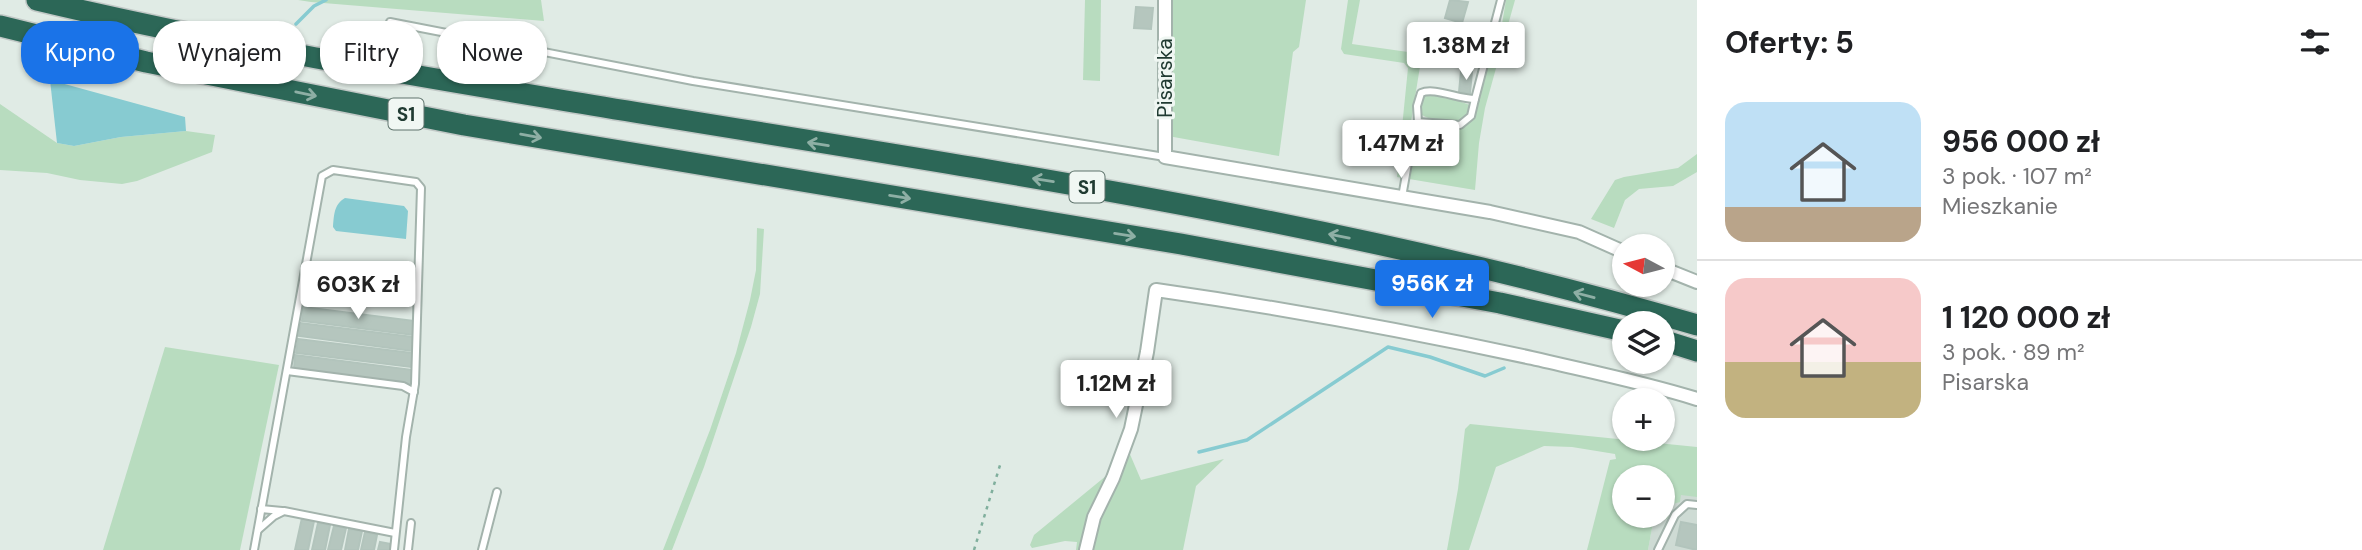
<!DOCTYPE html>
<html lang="pl">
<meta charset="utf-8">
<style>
:root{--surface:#fff;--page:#f2f2f2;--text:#202124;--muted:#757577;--line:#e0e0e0;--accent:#1a73e8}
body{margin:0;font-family:"DM Sans",sans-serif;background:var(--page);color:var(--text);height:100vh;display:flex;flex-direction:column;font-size:26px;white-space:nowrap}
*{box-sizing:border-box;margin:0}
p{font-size:23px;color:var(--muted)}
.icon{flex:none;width:38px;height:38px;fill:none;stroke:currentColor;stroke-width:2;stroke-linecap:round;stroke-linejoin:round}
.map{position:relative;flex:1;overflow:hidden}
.panel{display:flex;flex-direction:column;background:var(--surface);width:665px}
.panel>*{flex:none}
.top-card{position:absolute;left:21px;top:21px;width:665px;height:63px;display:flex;gap:14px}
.needle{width:46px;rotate:277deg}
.tools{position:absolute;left:1612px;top:234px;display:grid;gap:14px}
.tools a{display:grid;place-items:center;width:63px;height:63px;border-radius:50%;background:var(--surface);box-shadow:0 2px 5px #0004;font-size:35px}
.price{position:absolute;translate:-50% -60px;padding:0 16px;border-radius:7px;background:#fff;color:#222;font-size:23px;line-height:46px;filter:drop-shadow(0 2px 4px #0008)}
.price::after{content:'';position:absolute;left:50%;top:42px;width:21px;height:16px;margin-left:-10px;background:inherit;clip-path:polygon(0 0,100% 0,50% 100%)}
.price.current{background:var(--accent);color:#fff}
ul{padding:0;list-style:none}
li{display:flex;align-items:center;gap:21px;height:175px;padding:0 28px}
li+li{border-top:2px solid var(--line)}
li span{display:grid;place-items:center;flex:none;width:196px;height:140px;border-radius:21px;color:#555}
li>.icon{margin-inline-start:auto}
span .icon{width:84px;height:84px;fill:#fffc;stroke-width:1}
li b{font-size:30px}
h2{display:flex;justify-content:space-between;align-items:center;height:84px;padding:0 28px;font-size:30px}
.tag{padding:0 24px;border-radius:28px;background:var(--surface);box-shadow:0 2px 5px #0004;font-size:24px;line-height:63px}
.tag.current{background:var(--accent);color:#fff}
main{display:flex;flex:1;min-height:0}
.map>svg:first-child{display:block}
.built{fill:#cedbd4}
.green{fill:#b8dcbf;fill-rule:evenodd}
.water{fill:#87cbd1}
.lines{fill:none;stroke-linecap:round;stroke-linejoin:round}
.stream{stroke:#87cbd1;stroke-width:3.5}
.building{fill:#b5c6be;stroke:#b2c4bc;stroke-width:2}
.lane-casing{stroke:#a3b3ac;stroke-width:10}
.street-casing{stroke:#a3b3ac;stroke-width:16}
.highway-casing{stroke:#c1c8c6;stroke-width:24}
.path{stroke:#80af9d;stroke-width:2.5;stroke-dasharray:3.5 5;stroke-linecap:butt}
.lane{stroke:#fff;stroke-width:6}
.street{stroke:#fff;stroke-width:12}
.highway{stroke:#2c6757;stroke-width:21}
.oneway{stroke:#8eafa5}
.labels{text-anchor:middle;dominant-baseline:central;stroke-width:6;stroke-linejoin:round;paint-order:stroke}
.shield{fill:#f0f7f3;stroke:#5e736c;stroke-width:2}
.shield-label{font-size:19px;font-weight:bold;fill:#203b32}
.street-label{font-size:21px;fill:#203b32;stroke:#f0f7f3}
</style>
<main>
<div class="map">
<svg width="1697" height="550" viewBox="0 0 1697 550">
<rect width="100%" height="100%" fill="#e0ebe5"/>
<path class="built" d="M1667,451L1697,454V550H1648L1654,516H1662V478Z"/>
<g class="green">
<path d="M298,0H541L544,21L311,2Z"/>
<path d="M1085,0H1101L1100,81L1083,80Z"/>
<path d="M1169,0H1306L1299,47L1293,52L1279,156L1168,136Z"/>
<path d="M1348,0H1360L1352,44L1422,54L1402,178L1397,177L1408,68L1404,63L1344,54L1341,49Z"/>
<path d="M1506,0H1515L1506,32L1502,24Z"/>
<path d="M1503,43L1485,108L1479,143L1475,190L1409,179L1414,142L1419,132C1442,124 1462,139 1476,113L1493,46Z"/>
<path d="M1433,92L1470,105C1468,129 1437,123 1422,115V98L1426,94Z"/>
<path d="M0,104L57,143L74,146L121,137L186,131L215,135L212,152L137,181L122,184L80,180L47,173L0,170Z"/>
<path d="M1697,154V172L1673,186L1639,189L1625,200L1614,228L1591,219L1615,180L1624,177L1678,168Z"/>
<path d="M757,228L764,229L760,294L751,327L704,467L672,550H663L710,430L736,353L750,300L756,270Z"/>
<path d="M165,347L279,365L240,550H103Z"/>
<path d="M1470,424L1697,447V497L1681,495L1680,502L1673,504L1667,519L1654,517L1648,550H1587L1610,460L1616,459L1615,454L1572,447L1544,446L1496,467L1469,550H1447L1458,489L1465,429ZM1624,478H1662V516H1624Z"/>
<path d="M1129,452L1141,480L1224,459L1196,486L1183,550H1090L1100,515Z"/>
<path d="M1112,471L1083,550H1076L1077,542L1065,541L1032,548L1030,545L1034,535Z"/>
</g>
<g class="water">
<path d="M50,80L185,117L186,131L121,137L74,146L57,143Z"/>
<path d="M345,198L404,206L408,211L406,239L336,231L333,227C334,215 334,204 345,198Z"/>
</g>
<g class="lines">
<g class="stream">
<path d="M296,24L314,6L326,0"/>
<path d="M1199,452L1247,440L1388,347L1430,357L1485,376L1504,368"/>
</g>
</g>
<g class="building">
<path d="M1450,0L1468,2L1462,23L1445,18Z"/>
<path d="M1136,7L1153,8L1151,29L1134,28Z"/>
<path d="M1461,71L1472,72L1470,93L1459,92Z"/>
<path d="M303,307L415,321L413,335L302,321Z"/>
<path d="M300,323L414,337L412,351L299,336Z"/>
<path d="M298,339L413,353L411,367L296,353Z"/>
<path d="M295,355L413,370L411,384L294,369Z"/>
<path d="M302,518L314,521L308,550H295Z"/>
<path d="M1681,522L1697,525V550L1676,545Z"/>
<path d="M318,523L330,525L325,550H312Z"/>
<path d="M334,526L346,528L341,550H328Z"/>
<path d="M349,529L362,531L358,550H345Z"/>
<path d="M365,532L377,535L374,550H361Z"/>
<path d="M380,542L391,544L390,550H378Z"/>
</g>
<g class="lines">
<g class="lane-casing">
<g id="lane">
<path d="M390,22L693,81L1165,157"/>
<path d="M1418,122L1460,125L1471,116L1475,99"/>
<path d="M1402,197L1413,135L1418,122L1417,106L1421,93C1434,87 1458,99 1475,99L1501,0"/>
<path d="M287,371L403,386L414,392"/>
<path d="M261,509L282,511"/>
<path d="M258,530L274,516L284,511L395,533"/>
<path d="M254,550L322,176L333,170L416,182L421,188L415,384L406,437L394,550"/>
<path d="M408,550L411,523"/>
<path d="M482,550L497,492"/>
<path d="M1658,550L1675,515L1687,504L1697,505"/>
</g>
</g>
<g class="street-casing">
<g id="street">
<path d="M1165,0V157L1490,212L1579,232L1624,252"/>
<path d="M1662,268L1697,282"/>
<path d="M1086,550L1094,517L1113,478L1131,429L1147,352L1156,290C1282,308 1407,331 1532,358C1587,371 1643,382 1697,399"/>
</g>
</g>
<g class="highway-casing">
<g id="highway">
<path d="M37,0C208,41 381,70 555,99C937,163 1324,215 1697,325"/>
<path d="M0,26L146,62L464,125L1181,244L1500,303L1624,331"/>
<path d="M1662,340L1697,351"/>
</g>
</g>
<path class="path" d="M974,550L1001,462"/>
<use href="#lane" class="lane"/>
<use href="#street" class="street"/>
<use href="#highway" class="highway"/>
</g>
<defs><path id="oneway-shaft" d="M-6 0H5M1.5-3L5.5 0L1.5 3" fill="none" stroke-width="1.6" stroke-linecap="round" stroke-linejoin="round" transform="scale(1.75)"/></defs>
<g class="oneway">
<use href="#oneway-shaft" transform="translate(306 94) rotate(12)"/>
<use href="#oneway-shaft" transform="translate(531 136) rotate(10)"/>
<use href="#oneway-shaft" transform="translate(818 144) rotate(-171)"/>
<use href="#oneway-shaft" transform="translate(1043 180) rotate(-171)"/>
<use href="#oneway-shaft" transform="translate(900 197) rotate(9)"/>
<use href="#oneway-shaft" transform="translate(1125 235) rotate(9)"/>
<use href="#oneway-shaft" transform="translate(1339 236) rotate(-169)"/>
<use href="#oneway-shaft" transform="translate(1584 295) rotate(-165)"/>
</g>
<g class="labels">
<g class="shield">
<rect x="388.5" y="98.5" width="35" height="31" rx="5"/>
<rect x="1069.5" y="171.5" width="35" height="31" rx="5"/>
</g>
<g class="shield-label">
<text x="406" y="114">S1</text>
<text x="1087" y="187">S1</text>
</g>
<g class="street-label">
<text transform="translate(1165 78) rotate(-90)">Pisarska</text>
</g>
</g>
</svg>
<div class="tools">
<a><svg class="needle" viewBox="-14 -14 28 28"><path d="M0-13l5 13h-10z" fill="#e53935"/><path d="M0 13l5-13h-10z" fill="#757577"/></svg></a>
<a><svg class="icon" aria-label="layers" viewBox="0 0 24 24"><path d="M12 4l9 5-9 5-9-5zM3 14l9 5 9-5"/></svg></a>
<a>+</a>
<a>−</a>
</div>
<b class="price" style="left:1466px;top:82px">1.38M zł</b>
<b class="price" style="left:1401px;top:180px">1.47M zł</b>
<b class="price current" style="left:1432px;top:320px">956K zł</b>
<b class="price" style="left:358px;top:321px">603K zł</b>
<b class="price" style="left:1116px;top:420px">1.12M zł</b>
<div class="top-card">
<a class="tag current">Kupno</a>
<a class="tag">Wynajem</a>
<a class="tag">Filtry</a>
<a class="tag">Nowe</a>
</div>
</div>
<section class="panel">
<h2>Oferty: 5<svg class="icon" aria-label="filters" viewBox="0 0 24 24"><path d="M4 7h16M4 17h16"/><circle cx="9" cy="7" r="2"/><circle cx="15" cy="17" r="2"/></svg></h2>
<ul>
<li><span style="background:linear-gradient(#bfe0f5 75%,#b9a48a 0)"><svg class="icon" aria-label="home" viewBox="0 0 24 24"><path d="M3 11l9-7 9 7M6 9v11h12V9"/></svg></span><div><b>956 000 zł</b><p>3 pok. · 107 m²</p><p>Mieszkanie</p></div></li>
<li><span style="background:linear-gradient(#f6c9c9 60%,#c2b280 0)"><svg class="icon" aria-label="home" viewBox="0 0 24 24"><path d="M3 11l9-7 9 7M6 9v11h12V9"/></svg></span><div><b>1 120 000 zł</b><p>3 pok. · 89 m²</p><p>Pisarska</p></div></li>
</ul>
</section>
</main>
